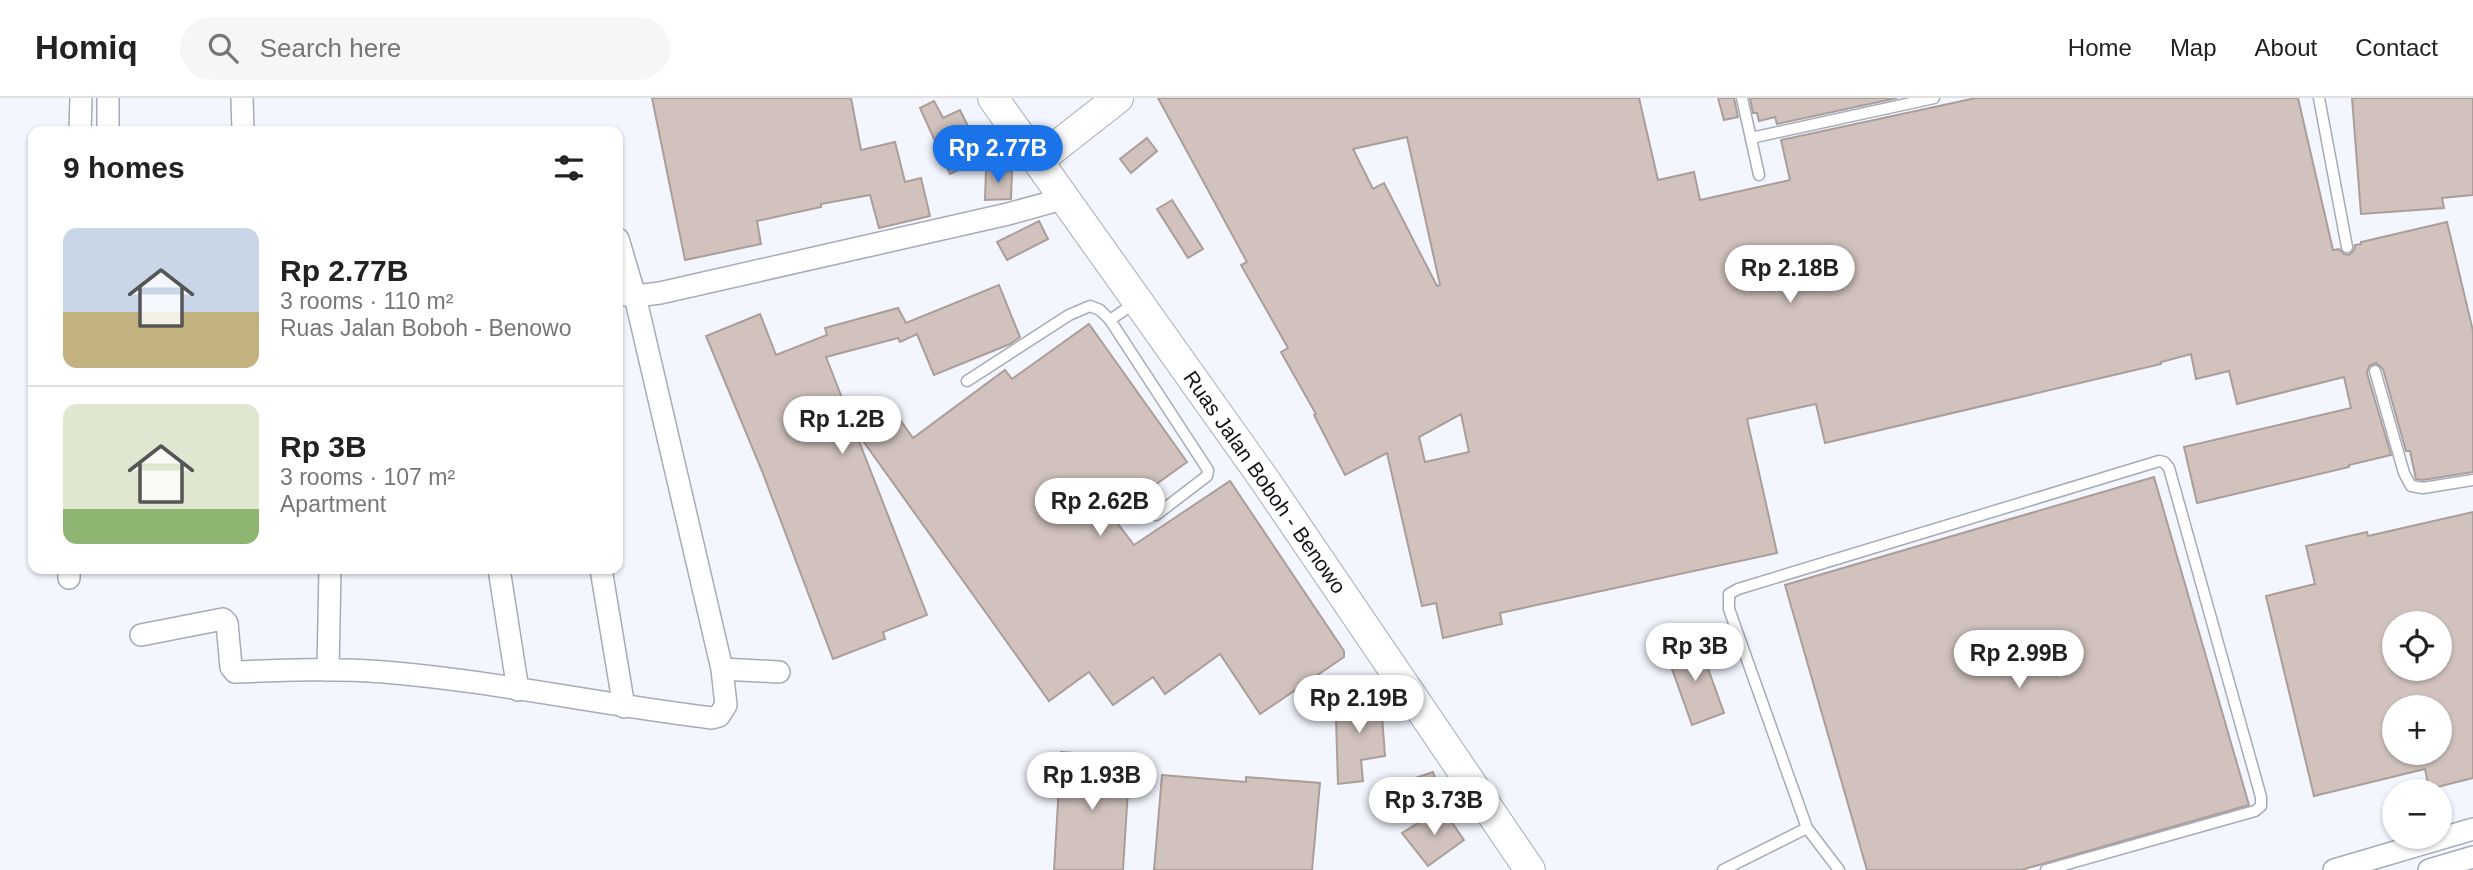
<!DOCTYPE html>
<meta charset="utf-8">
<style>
:root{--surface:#fff;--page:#f6f6f6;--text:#222;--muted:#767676;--line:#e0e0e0;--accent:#1a73e8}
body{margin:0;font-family:Helvetica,sans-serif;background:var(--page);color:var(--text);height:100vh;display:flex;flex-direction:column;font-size:26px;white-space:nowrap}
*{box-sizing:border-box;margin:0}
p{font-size:23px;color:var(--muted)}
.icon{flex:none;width:38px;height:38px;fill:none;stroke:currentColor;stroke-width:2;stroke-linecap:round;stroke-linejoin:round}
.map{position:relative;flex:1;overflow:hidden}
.side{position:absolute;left:28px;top:28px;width:595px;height:448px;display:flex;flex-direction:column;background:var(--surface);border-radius:14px;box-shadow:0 2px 5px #0004}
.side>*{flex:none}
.fabs{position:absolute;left:2382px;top:513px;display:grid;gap:14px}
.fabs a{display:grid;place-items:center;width:70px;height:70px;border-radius:50%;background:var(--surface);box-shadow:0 2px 5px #0004;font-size:35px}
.price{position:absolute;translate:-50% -60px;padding:0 16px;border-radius:24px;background:#fff;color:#222;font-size:23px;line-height:46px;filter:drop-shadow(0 2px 4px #0008)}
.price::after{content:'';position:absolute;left:50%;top:42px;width:21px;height:16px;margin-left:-10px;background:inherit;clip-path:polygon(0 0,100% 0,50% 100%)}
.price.current{background:var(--accent);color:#fff}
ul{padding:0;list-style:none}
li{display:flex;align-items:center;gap:21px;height:175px;padding:0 35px}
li+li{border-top:2px solid var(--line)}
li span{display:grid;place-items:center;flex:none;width:196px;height:140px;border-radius:14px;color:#555}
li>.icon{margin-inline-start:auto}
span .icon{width:84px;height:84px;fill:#fffc;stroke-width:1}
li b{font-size:30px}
h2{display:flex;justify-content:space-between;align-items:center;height:84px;padding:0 35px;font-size:30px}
header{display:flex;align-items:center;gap:42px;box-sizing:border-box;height:98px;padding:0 35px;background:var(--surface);border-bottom:2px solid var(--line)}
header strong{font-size:33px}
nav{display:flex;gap:38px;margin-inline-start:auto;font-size:24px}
.search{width:490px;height:63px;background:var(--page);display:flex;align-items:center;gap:18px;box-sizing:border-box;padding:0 24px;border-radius:38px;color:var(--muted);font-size:26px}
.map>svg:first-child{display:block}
.building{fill:#d1c2bd;stroke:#ab9d98;stroke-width:2;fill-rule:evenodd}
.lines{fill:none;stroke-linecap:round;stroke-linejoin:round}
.service-casing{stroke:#a7abb7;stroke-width:13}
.minor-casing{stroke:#a7abb7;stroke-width:24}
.secondary-casing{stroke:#a7abb7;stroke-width:32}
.service{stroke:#fff;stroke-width:10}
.minor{stroke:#fff;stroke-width:21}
.secondary{stroke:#fff;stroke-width:30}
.labels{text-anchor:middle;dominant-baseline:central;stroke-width:7;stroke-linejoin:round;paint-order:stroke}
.street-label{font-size:21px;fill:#111317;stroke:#fff}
</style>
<header>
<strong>Homiq</strong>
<div class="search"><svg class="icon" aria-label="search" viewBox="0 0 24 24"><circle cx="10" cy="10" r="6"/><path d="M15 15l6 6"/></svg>Search here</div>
<nav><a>Home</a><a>Map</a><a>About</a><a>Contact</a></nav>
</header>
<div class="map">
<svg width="2473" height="772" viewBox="0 0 2473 772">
<rect width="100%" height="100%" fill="#f3f6fe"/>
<g class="building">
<path d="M652,0H851L861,52L895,44L905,84L921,80L930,118L879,130L870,97L821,106V109L757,123L761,146L685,162Z"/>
<path d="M1158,0H1639L1658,82L1694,74L1700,102L1790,82L1781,42L1976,0H2298L2333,152L2339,151L2344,156L2349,157L2354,152L2355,147L2361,146V144L2447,124L2473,233V374L2423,382L2416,381L2410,353H2406L2383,271L2376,265L2369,268L2367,275L2391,357L2349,367V369L2197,405L2184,349L2351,310L2344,279L2237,306L2229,273L2196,281L2191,256L2161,264V266L1825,345L1816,306L1747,321L1777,455L1500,515L1502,526L1443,540L1436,505L1422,508L1387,355L1345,377L1314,317L1316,316L1281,254L1288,250L1241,167L1247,164ZM1407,39L1440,187L1437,188L1384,85L1373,91L1353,51ZM1461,316L1469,354L1425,364L1419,339Z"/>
<path d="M1718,0H1734L1738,19L1724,22Z"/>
<path d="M1750,0H1897L1777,26L1775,19L1759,23L1757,15H1753Z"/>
<path d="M2352,0H2473V97L2442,100L2444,110L2361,116Z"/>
<path d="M934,3L943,20L960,12L984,60L950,76L920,10Z"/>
<path d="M1147,40L1157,53L1131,75L1120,61Z"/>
<path d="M986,72L1012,73L1011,101L985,102Z"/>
<path d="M1172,102L1203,151L1188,160L1157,111Z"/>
<path d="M1039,123L1048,141L1007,162L997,144Z"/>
<path d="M999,187L1020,239L1010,246L934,277L917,236L900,244L898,240L826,259L927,517L883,534L885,541L833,561L762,373L706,238L760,216L776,257L827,237L825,230L898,210L906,225Z"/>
<path d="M1089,226L1187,364L1112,418L1134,447L1230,383L1344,553V559L1260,616L1220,556L1165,596L1153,579L1113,607L1089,574L1049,603L861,340L895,315L913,340L1005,272L1012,281Z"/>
<path d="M2154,379L2249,707L2021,772H1867L1785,487Z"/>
<path d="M2473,414V680L2429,691L2425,671L2314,698L2266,498L2315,486L2306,448L2367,434L2368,438ZM2394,525H2440V570H2394ZM2394,609H2440V654H2394Z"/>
<path d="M1698,543L1724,615L1692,627L1666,554Z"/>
<path d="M1373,585L1378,618H1382L1385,658L1361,662L1363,683L1338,686L1336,621L1354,620L1349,589Z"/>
<path d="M1061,654L1130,659L1123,772H1054Z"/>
<path d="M1433,674L1444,703L1430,710L1415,680Z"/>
<path d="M1162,677L1246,684V679L1320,685L1312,772H1154Z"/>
<path d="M1442,710L1464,742L1428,768L1402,735Z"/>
</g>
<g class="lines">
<g class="service-casing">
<g id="service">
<path d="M1742,0L1759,77"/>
<path d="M2319,0L2347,149"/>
<path d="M1751,40L1934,0"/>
<path d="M1110,222L1136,204"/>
<path d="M2375,273L2404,375L2411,388L2423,390L2473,382"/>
<path d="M967,283L1069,217L1090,208L1100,212L1110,222L1208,372L1207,378L1156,417"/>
<path d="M1723,772L1807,730"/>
<path d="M1839,772L1807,730L1729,511V496L1738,491L2159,363L2164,364L2169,370L2261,699V708L2255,713L2046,772"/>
</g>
</g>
<g class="minor-casing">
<g id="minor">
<path d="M242,0L243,33"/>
<path d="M80,33L81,0"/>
<path d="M108,33V0"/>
<path d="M618,196L635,198L660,195L1008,116L1066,100"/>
<path d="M499,471L518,592"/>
<path d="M601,471L624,609"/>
<path d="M69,480V471"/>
<path d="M141,537L223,521L227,525L231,569L235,574C284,572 334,570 384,574C494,583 603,607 712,620L719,618L726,607L722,571L635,198L618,141"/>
<path d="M722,571L779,574"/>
<path d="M328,572L330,471"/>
<path d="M2334,772L2473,731"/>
<path d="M2429,772L2473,759"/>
</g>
</g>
<g class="secondary-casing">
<g id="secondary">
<path d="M993,0L1264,381L1530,772"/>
<path d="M1039,62L1118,0"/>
</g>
</g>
<use href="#service" class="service"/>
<use href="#minor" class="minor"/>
<use href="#secondary" class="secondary"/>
</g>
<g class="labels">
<g class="street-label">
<text transform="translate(1265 384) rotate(55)">Ruas Jalan Boboh - Benowo</text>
</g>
</g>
</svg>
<div class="fabs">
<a><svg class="icon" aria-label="locate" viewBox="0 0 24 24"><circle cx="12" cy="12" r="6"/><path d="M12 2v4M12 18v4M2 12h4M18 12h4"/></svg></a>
<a>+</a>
<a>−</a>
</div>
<b class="price current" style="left:998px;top:87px">Rp 2.77B</b>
<b class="price" style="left:1790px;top:207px">Rp 2.18B</b>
<b class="price" style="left:842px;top:358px">Rp 1.2B</b>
<b class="price" style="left:1100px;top:440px">Rp 2.62B</b>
<b class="price" style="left:1695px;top:585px">Rp 3B</b>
<b class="price" style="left:2019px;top:592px">Rp 2.99B</b>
<b class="price" style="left:1359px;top:637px">Rp 2.19B</b>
<b class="price" style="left:1092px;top:714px">Rp 1.93B</b>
<b class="price" style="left:1434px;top:739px">Rp 3.73B</b>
<section class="side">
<h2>9 homes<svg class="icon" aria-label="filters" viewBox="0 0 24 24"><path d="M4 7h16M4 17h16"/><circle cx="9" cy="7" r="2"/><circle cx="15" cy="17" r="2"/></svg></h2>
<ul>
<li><span style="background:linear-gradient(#c9d6e8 60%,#c2b280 0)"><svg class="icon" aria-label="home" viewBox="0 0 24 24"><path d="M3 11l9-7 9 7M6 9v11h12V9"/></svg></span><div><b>Rp 2.77B</b><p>3 rooms · 110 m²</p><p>Ruas Jalan Boboh - Benowo</p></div></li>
<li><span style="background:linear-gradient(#dfe7d0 75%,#8fb573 0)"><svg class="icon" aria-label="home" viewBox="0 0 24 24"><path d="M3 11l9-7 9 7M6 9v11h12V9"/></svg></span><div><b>Rp 3B</b><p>3 rooms · 107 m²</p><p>Apartment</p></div></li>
</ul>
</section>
</div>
